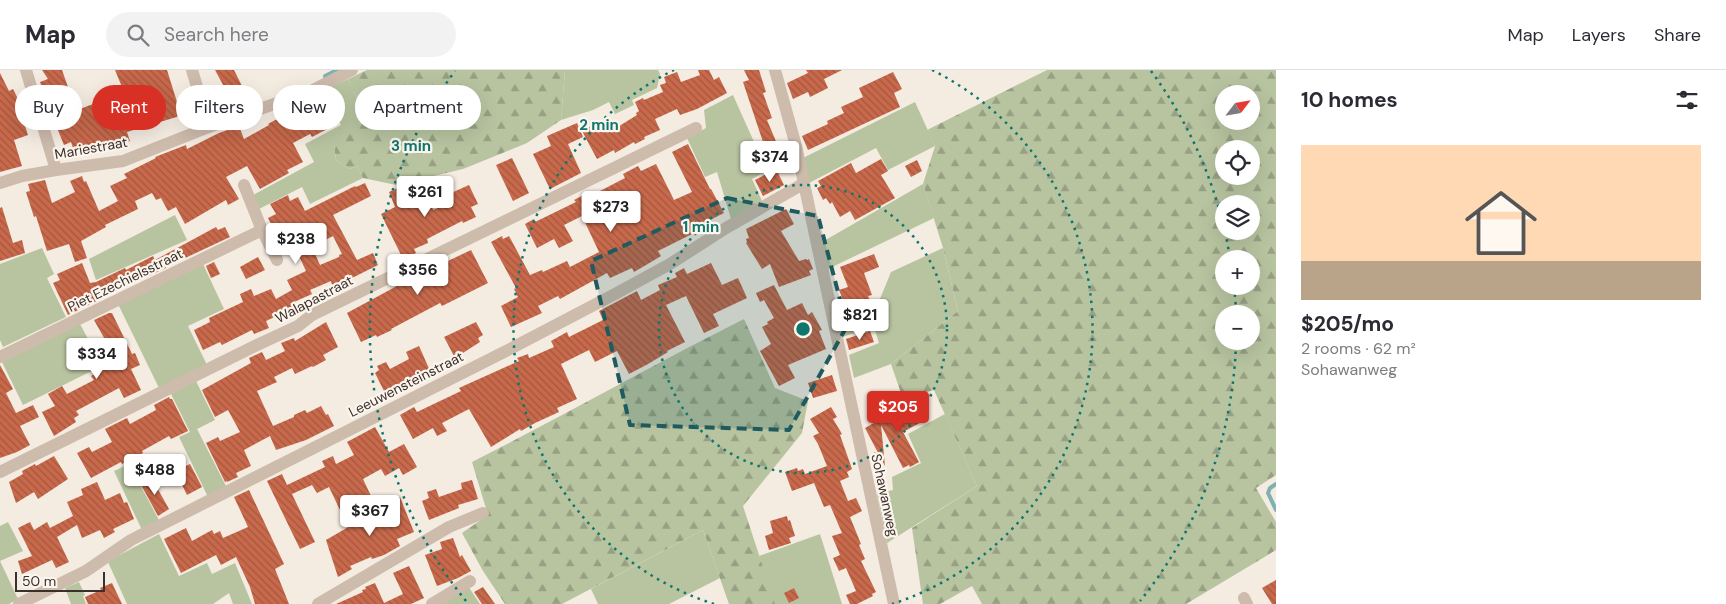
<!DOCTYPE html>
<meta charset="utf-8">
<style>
:root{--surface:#fff;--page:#f2f2f3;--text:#2b2b33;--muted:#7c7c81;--line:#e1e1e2;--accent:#d93025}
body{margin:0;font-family:"DM Sans",sans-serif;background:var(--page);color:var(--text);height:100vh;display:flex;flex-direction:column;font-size:19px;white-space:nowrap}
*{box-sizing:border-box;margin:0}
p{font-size:16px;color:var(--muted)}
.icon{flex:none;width:28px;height:28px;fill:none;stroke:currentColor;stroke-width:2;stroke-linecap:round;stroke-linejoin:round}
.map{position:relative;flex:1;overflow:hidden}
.drawer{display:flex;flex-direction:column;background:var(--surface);width:450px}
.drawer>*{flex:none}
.top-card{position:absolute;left:15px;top:15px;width:475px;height:45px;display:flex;gap:10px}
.needle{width:32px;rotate:59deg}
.fabs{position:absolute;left:1215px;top:15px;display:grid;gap:10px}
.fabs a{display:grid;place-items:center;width:45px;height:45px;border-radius:50%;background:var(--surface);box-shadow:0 5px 20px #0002;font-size:25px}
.scale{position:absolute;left:15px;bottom:12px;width:90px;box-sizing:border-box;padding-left:5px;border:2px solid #3b302b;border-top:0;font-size:14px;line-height:18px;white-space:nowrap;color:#3b302b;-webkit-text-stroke:4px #fbf5ee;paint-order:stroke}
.price{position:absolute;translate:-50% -42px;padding:0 11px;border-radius:5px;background:#fff;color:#222;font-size:16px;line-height:32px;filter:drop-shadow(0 1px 2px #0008)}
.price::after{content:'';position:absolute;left:50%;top:30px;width:15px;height:11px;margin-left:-8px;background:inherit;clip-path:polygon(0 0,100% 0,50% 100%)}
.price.selected{background:var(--accent);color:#fff}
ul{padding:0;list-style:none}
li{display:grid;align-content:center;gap:10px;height:265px;padding:0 25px}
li+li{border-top:1px solid var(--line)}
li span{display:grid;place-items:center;height:155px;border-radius:0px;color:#555}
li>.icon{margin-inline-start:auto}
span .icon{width:90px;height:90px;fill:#fffc;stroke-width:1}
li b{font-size:21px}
h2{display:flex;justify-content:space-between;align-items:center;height:60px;padding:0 25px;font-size:21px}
.pill{padding:0 18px;border-radius:22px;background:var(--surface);box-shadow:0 5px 20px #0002;font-size:18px;line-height:45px}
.pill.selected{background:var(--accent);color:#fff}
header{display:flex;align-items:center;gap:30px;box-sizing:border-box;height:70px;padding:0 25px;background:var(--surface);border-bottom:1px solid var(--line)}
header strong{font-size:24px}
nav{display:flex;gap:28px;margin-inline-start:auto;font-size:18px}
.search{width:350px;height:45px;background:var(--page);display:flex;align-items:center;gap:12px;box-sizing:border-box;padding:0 18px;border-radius:28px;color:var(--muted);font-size:19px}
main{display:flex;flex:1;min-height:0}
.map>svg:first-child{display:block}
.green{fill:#b8c4a0}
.forest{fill:url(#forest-firs);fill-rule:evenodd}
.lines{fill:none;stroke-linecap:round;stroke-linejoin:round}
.stream{stroke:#7fb0b2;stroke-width:4}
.building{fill:url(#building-back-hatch);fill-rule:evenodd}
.minor{stroke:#cdbbac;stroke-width:12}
.marked{fill:#1f5a5e;fill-opacity:0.2;stroke:#1f5a5e;stroke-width:4;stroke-dasharray:10 6;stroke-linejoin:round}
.ring{fill:none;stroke:#0f766e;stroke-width:2.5;stroke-dasharray:2.5 5}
.labels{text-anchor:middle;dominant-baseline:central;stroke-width:4.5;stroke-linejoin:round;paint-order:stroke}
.street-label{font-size:14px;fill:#3b302b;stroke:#fbf5ee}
.centre{fill:#0f766e;stroke:#fbf5ee;stroke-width:2.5}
.ring-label{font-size:15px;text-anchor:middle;font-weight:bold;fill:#0f766e;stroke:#fbf5ee;stroke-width:4.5;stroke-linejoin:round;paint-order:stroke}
</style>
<header>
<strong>Map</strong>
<div class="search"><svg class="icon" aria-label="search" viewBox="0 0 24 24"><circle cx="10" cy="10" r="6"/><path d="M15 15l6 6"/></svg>Search here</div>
<nav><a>Map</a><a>Layers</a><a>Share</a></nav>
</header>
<main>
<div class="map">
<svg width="1276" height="534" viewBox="0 0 1276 534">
<defs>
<pattern id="forest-firs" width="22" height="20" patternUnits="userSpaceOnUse" patternTransform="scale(1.25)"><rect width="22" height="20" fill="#b8c4a0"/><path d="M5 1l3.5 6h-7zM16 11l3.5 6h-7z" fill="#97a083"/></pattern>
<pattern id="building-back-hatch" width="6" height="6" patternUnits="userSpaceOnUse" patternTransform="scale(1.25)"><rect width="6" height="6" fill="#c8694b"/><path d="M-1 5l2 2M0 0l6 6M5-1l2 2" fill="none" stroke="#a4573f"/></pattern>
</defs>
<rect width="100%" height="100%" fill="#f4ebe1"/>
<g class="green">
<path d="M565,0H658L660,4L657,18L632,30L634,35L615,44L609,32L593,40L561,50Z"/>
<path d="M348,9L364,41L334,76L336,90L349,99L357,96L363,108L310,134L302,117L259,139L253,125L314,92L305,74L341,55L322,21Z"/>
<path d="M733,25L767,101L752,109L762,131L731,149L717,102L705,107L687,68L706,58L704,40Z"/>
<path d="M915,32L935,76L888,100L876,78L809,113L803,88Z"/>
<path d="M923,114L934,148L828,199L822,172Z"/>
<path d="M175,145L187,170L96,210L89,189Z"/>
<path d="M42,178L54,204L47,208L66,247L3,277L0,270V194Z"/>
<path d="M943,178L958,241L891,294L854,308L849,285L879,273L874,257L842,267L838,249L880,229L891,202Z"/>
<path d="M203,194L224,239L188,256L207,295L159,318L118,234Z"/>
<path d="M80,254L96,284L108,278L114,290L23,335L2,292Z"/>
<path d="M196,311L215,350L197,359L227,418L208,427L179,367L190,362L171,324Z"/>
<path d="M945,344L977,416L887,473L877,424L893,420L892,407L921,393L908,364Z"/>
<path d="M129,394L160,452L142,460L114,401Z"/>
<path d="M8,452L23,481L0,491V456Z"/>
<path d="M703,460L720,508L669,534H598L591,519Z"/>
<path d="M159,464L179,506L207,493L212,504L235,493L252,534H233L229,523L213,534H127L108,492L116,487Z"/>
<path d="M820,464L842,534H774L759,486Z"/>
<path d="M0,491L18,529L9,534H0Z"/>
<path d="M79,512L85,525L83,526L86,534H71L65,518Z"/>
<path d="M468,516L480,534H438Z"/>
</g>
<g class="forest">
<path d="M367,0H565L561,50L527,73L463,99L396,115L363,108L357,96L349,99L336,90L334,76L341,55L364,41L348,9Z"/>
<path d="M1047,0H1276V405L1256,418L1276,452V480L1186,534H982L972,516L940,534H923L912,458L977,416L934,320L903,329L891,294L958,241L943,178L923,114L935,76L927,60ZM1224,24H1251V51H1224ZM1224,79H1251V106H1224ZM1224,134H1251V161H1224ZM1224,189H1251V216H1224ZM1224,244H1251V271H1224Z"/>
<path d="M744,249L775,318L808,331L802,363L743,436L775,534H729L703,460L562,534H505L483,501L462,463L488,445L472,392C563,346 652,295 744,249Z"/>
</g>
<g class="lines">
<g class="stream">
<path d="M325,6L337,0"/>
<path d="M1276,414L1270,418L1268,423L1276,440"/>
</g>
</g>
<g class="building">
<path d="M42,0H62L69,20L71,19L80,39L124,22L115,0H167L177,32L179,31L183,45L127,62L130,71L106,79L104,73L94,77L93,75L74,81L71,72L64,75L46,31L40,12L48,9Z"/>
<path d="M215,0H234L244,20L232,27L230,23L228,24Z"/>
<path d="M698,0H709L714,10L719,7L727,23L697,39L680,45L677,39L655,49L660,60L644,67L645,69L635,74L634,72L615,83L614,80L597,89L582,61L595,54L597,60L613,51L616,58L637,45L636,43L639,41L635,32L643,28L644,30L663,22L660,15L666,13L664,7L677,2L681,12L700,5Z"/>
<path d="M744,0H759L766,22L763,23L772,48L767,50L783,88L767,95L761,80L765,78L743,12L749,10Z"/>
<path d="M806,0H842L824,9L828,18L810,27L808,22L793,29L787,13L808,3Z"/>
<path d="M893,2L902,19L894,23L900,37L808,80L802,66L828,54L827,51L844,43L841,37L863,27L859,18Z"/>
<path d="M0,3L9,21L13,19L20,33L18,34L28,65L14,70L22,96L0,102Z"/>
<path d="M322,31L335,55L312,67L310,64L293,73L303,92L287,100L289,103L260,119L247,96L226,107L239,129L228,135L226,130L185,154L176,137L168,141L161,128L156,130L152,123L135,131L138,139L105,155L106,157L81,171L87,188L75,192L69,174L47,181L36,146L34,147L26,122L30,121L28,114L45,110L52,133L75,122L70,111L82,106L84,112L86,111L99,141L118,131L110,116L127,108L124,104L156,88L155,87L186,75L187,79L219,63L239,56L244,69L269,55L268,54L277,49L276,47L284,43L285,45L309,33L311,37Z"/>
<path d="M577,53L583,67L568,74L581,103L550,119L533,84L551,76L547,66Z"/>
<path d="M688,74L710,119H711L724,143L706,152L708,158L695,165L694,163L658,181L661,186L646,195L634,202L632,198L610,208L607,203L560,229L558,226L538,236L542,243L511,257L501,236L518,227L514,219L516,218L491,172L502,166L503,169L509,166L530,205L542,200L543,202L567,191L570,197L599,182L582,146L564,155L573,171L559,178L554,169L537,178L525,154L534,149L535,152L576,132L574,130L589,122L591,125L600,121L625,108L623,104L638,96L641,101L656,94L674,130L692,122L672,82Z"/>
<path d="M512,88L529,123L513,131L496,95Z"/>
<path d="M881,89L888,101L881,105L895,128L855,150L850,141L840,147L832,132L830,134L826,128L823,130L817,118L821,116L818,111L851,93L856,103Z"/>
<path d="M917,90L922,101L911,107L905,96Z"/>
<path d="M776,99L784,115L763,126L755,110Z"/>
<path d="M365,113L371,126L333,145L357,190L373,183L378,195L350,209V208L332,215L331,211L310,220L312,224L294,232L297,238L286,244L285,242L266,251L269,258L254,264L252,260L222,275L220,272L203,280L194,260L210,252L209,248L243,232L240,224L251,219L254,226L271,219L276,229L292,220L287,210L306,201L297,182L291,184L287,175L283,177L268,148L276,144L270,134L288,125L290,131L298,127L305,141L355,116L356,117ZM333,166L342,184L339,185V187L320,195L312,177Z"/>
<path d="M469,115L478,134L471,137L476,147L463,153L462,151L427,169L428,173L414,179L416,183L403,189L381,144L395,137L389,122L402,116L413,136L429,129L433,140L453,132L449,124Z"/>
<path d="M2,137L13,173L22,170L25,183L0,191V138Z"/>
<path d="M786,139L794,154L781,161L799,191L806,189L807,190L809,189L813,199L809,201L811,205L779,217L770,194L762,199L746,173L747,172L746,169L749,168L746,159Z"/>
<path d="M216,157L218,160L225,157L230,167L183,189L181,186L164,195L166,198L102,227L103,228L68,245L53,213L60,210L57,204L82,193L90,213L96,212L125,198L126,200L153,186L155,190Z"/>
<path d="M471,180L488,213L442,236L440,233L391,259L392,260L377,267L376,265L361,272L347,243L408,210Z"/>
<path d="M874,184L879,197L864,203L872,225L868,226L870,230L856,239L852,232L845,235L839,220L848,217L840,197Z"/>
<path d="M258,187L265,200L246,209L240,197Z"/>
<path d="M214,192L220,204L211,208L206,196Z"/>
<path d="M711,193L722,215L738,208L747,228L713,244L719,256L704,263L686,226L666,235L685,272L667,281L668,282L648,294L629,304L617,281L595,292L589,280L561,294L577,329L557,338L559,342L535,353L521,361L520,359L491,377L469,339L442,353L447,361L437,366L433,358L413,369L400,345L414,337L417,342L461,321L459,318L519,291L517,288L528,284L529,288L554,277L551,271L567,262L569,267L603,250L599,241L637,221L641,230L660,220L658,215L677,207L675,203L684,198L687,204Z"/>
<path d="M774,215L787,240L802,233L808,245L812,242L822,260L819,261L826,279L788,295L795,308L779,316L760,281L771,274L762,257L768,254L767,252L774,248L764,230L760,232L756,223Z"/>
<path d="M109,243H112L132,284L135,283L140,295L131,299L141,320L124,328L119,318L76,341L79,345L74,348L76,352L54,366L42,342L55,336L48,324L62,316L67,324L94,310L91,306L117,291L94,250Z"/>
<path d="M326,252L338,277L323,285L326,290L313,297L312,296L295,304L292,298L274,307L277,312L257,321L273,356L294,347V345L305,340L307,343L321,336L326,345L328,344L334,356L306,370L276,380L270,366L244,380L251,396L236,403L238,407L227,412V411L225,412L206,373L218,367L220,371L240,362L228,340L215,347L202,320L251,293L249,288L262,282L266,290L285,281L281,273L294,268L295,271Z"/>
<path d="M476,252L483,265L478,268L480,272L455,288L444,267Z"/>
<path d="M870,261L874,272L849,280L846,269Z"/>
<path d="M419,276L431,303L385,323L375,303L379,300L377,296L386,292L390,299L409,289L406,282Z"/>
<path d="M0,295L13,319L6,323L16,343L33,335L39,347L20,356L30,375L17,382L0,388Z"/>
<path d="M832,305L837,321L813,328L808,313Z"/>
<path d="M169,327L170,329H172L188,361L171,369L169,366L142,381L143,383L122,394L121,392L91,408L77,383L89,377L92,382L112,372L105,359L127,348L130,354L156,340L154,335Z"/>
<path d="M904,336L906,340L914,336L916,340L923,337L929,348L903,362L919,392L910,397L909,395L903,398L881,355L885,396L865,358Z"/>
<path d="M831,337L837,347L833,349L842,364L840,365L852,399L847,402L849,407L840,411L848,431L856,428L862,441L850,447L861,474L859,475L865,489L861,491L876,522L872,524L873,526L857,534H850L846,525L856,521L846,498L839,501L833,488L840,485L832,466L842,463L830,435L824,437L814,413L792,421L785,402L797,398L798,401L803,399L805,404L827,396L818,374L813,366L819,363L810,349Z"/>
<path d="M375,357L389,382L404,374L417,397L403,405L399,398L385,406L381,399L363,409L371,426L340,440L329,417L317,423L312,415L292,424L315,472L300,479L267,411L282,404L287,415L325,397L322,391L333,386L336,394L354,385L347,372Z"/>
<path d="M54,386L68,409L38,429L34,422L16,433L9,412L23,404L22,401L35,394L36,396Z"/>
<path d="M190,394L202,417L187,425L175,401Z"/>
<path d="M151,407L169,439L158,446L140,413Z"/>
<path d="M472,410L478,429L458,435L459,438L429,450L422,431L429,428L427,422L436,419L439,427L462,419L461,413Z"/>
<path d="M97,412L105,430L120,423L124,433L127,432L134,449L113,459L115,462L104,468L100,460L82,468L77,455L57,467L69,492L56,498L52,490L22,504L18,491L32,486L18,458L30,452L34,460L47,452L50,458L73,446L67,432L83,425L81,419Z"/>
<path d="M249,420L284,494L275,499L289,534H255L250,517L236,487L221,495L216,485L181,503L164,469L186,458L192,471L212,460L214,464L220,461L223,468L248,457L234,427Z"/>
<path d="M400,427L414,462L397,469L400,476L384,485L372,489L371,487L350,496L352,499L338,507L326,470Z"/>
<path d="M787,446L788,451L790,450L795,466L789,468L791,473L769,480L765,466L773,463L770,451Z"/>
<path d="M453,468L460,487L462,485L471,501L458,508L437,516L425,485L442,479L440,472Z"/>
<path d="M409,496L424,528L411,534H336L363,522L362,520L366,519L365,517L375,513L384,533L403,524L393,503Z"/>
<path d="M1276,510V534H1272L1262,518Z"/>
<path d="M112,513L122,534H88L85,527L101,520L100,518Z"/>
<path d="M483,517L495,534H482L474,522Z"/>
<path d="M794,518L799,528L789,533L784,523Z"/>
</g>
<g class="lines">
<g class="minor">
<path d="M26,0L56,100"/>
<path d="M192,0L209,57"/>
<path d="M775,0L796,76L894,534"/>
<path d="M0,113L22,106L56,100L123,91L209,57L311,21L352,0"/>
<path d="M244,115L262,160L277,190"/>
<path d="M0,287L262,160"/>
<path d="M0,402L257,275L298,256L312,245L696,58"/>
<path d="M1244,528L1247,534"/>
<path d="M19,534L86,501L131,470L508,280L615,224L670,194L726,158L803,114"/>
<path d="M318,534L449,457L483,443"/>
<path d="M432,534L470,511"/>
</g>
</g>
<path class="marked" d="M727,128L818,146L847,256L789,360L630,355L591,191Z"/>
<g class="ring">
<circle cx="803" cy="259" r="144"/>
<path d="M714 534A289 289 0 0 1 674 0M932 0A289 289 0 0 1 892 534"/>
<path d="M1236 274A433 433 0 0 1 1140 531M466 531A433 433 0 0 1 455 1M1151 1A433 433 0 0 1 1223 154M1225 162A433 433 0 0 1 1230 188M1234 217A433 433 0 0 1 1236 240"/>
</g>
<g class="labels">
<g class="street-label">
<text transform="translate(91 78) rotate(-10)">Mariestraat</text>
<text transform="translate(125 210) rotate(-26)">Piet Ezechielsstraat</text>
<text transform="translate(314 229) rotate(-28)">Walapastraat</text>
<text transform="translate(406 314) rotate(-27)">Leeuwensteinstraat</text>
<text transform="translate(885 425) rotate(78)">Sohawanweg</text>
</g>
</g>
<circle cx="803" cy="259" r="8" class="centre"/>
<g class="ring-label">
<text x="599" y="60">2 min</text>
<text x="411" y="81">3 min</text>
<text x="701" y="162">1 min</text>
</g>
</svg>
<div class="fabs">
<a><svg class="needle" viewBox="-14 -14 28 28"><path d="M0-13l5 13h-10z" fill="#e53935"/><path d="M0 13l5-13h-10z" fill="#7c7c81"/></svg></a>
<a><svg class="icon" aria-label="locate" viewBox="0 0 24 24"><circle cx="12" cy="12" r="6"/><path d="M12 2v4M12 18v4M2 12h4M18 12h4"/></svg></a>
<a><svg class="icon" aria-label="layers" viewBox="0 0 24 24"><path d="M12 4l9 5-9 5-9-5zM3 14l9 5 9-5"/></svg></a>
<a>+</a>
<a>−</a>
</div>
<div class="scale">50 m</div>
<b class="price" style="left:770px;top:113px">$374</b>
<b class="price" style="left:425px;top:148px">$261</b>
<b class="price" style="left:611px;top:163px">$273</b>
<b class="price" style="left:296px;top:195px">$238</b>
<b class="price" style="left:418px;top:226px">$356</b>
<b class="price" style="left:860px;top:271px">$821</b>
<b class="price" style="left:97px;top:310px">$334</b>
<b class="price selected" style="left:898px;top:363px">$205</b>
<b class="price" style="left:155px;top:426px">$488</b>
<b class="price" style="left:370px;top:467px">$367</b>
<div class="top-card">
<a class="pill">Buy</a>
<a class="pill selected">Rent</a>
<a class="pill">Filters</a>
<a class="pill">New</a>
<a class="pill">Apartment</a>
</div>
</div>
<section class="drawer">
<h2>10 homes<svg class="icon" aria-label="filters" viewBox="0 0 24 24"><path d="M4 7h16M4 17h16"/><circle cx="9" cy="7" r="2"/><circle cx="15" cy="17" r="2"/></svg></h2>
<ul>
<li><span style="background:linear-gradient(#ffd9b3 75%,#b9a48a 0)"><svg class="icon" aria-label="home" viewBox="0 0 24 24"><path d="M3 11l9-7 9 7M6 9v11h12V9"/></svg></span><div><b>$205/mo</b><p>2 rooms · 62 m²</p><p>Sohawanweg</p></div></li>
</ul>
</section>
</main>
